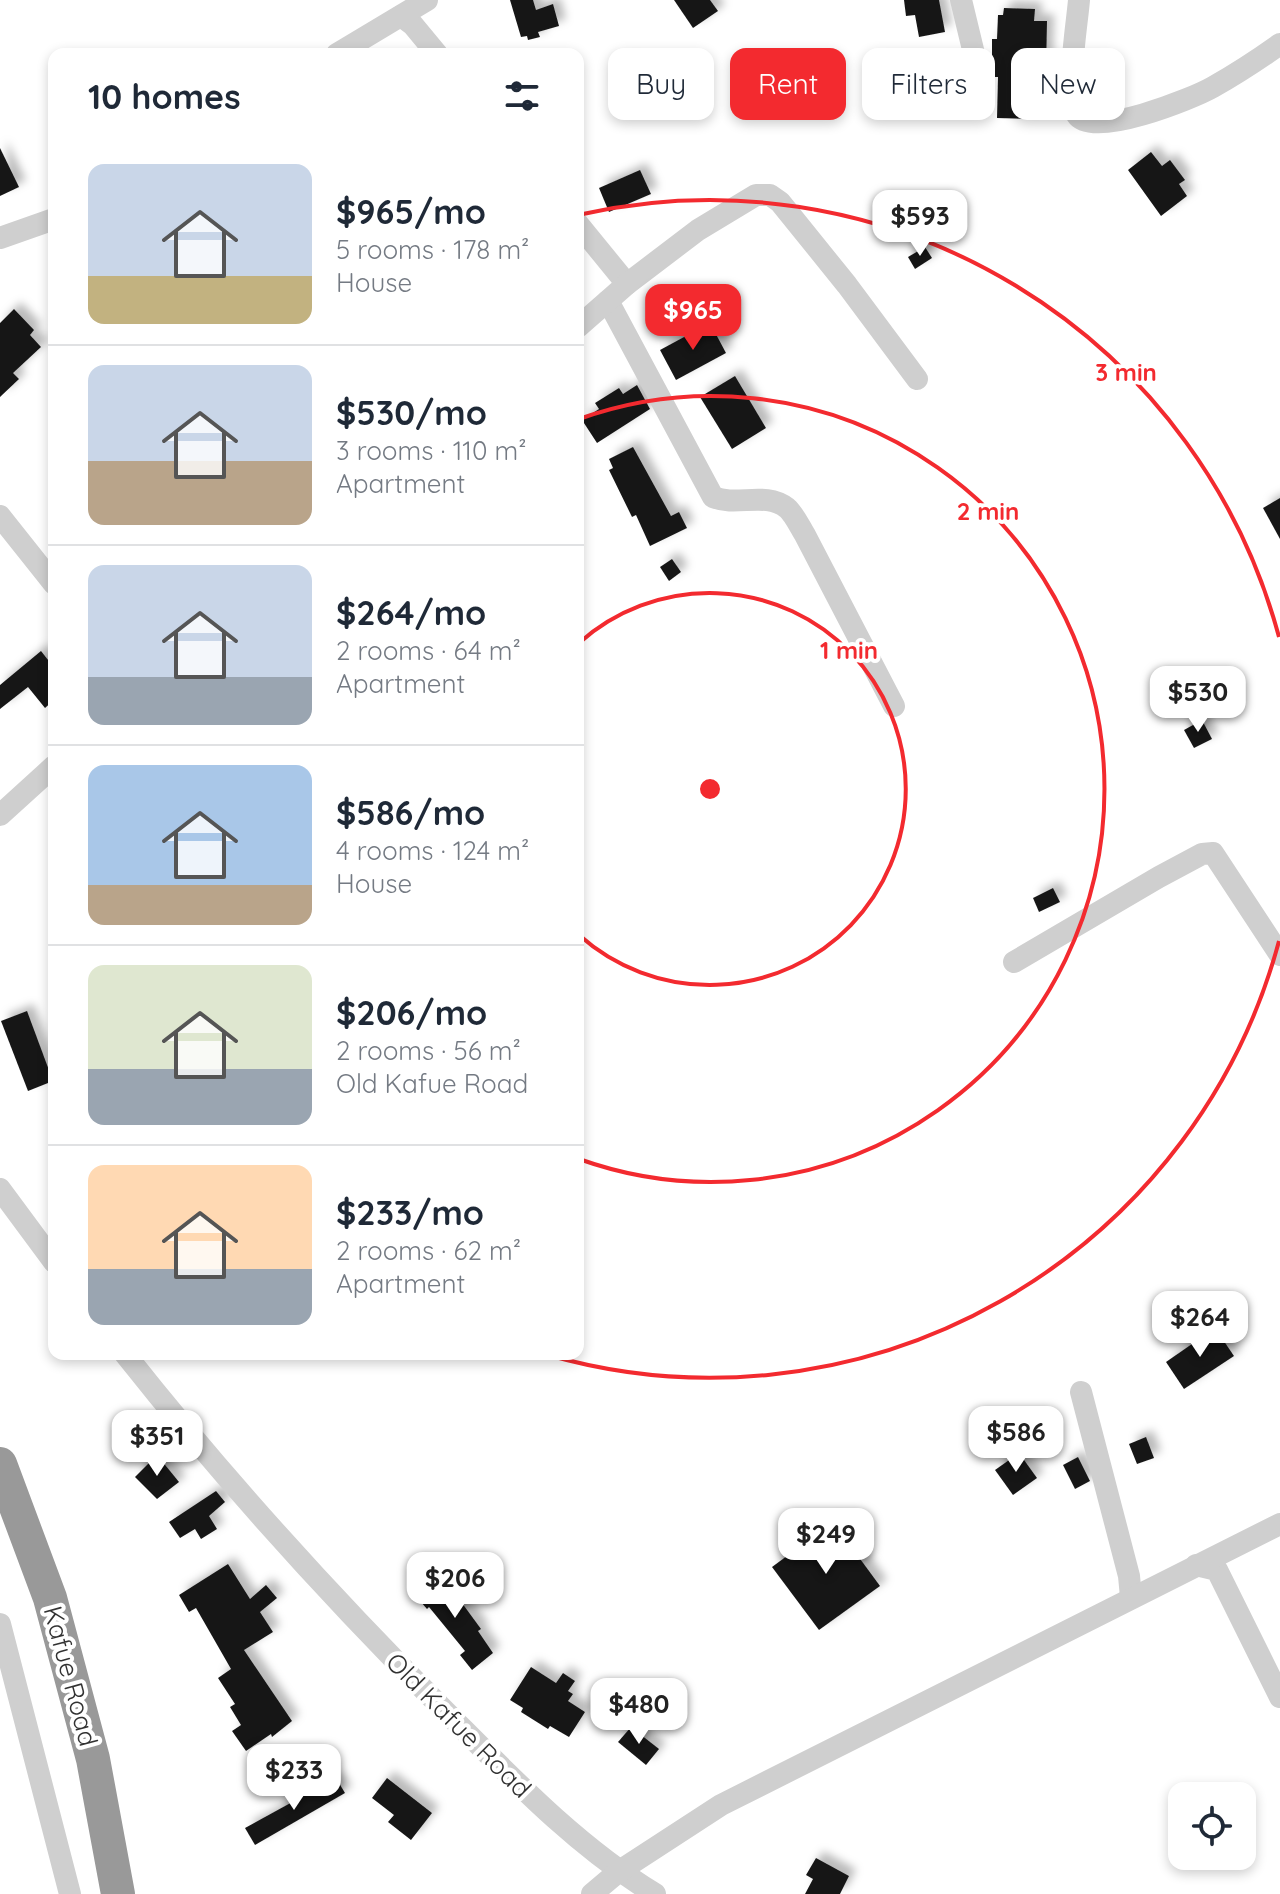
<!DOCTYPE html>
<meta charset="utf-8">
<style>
:root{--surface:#fff;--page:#f2f2f3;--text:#1f2937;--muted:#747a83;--line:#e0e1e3;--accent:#f32a2f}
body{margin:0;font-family:Quicksand,sans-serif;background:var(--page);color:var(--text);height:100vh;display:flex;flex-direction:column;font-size:30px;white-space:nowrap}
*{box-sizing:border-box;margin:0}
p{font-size:26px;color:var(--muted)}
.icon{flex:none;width:44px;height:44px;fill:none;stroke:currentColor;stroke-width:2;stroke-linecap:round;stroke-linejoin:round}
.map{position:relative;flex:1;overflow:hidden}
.side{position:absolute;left:48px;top:48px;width:536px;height:1312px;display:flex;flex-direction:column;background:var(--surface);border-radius:16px;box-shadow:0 4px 12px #0003}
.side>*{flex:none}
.guide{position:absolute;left:608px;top:48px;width:552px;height:72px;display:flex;gap:16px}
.fabs{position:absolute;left:1168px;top:1782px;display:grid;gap:16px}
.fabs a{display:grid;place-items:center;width:88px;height:88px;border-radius:16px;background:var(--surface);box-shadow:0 4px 12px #0003;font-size:40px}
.price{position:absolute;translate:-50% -68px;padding:0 18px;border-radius:16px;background:#fff;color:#222;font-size:26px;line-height:52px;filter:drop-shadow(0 2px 4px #0008)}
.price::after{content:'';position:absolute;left:50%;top:48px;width:24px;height:18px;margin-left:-12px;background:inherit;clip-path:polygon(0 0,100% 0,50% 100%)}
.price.selected{background:var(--accent);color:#fff}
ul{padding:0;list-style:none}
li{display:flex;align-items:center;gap:24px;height:200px;padding:0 40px}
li+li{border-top:2px solid var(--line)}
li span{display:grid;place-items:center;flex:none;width:224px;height:160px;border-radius:16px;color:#555}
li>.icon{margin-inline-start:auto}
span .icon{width:96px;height:96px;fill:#fffc;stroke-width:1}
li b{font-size:34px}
h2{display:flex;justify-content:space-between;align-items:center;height:96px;padding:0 40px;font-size:34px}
.pill{padding:0 28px;border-radius:16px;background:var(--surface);box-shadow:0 4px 12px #0003;font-size:28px;line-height:72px}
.pill.selected{background:var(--accent);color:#fff}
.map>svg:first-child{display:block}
.building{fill:#191919;filter:url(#shadow)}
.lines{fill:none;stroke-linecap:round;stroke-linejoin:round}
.minor{stroke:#cfcfcf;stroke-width:22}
.highway{stroke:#999;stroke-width:34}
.ring{fill:none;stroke:#f32a2f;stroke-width:4}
.labels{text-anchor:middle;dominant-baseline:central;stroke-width:8;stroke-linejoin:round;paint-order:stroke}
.street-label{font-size:26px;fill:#323232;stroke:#fff}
.centre{fill:#f32a2f;stroke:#fff;stroke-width:4}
.ring-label{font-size:24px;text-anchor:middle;font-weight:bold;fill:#f32a2f;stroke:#fff;stroke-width:8;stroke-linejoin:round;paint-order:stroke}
</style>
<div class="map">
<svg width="1280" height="1894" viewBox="0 0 1280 1894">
<defs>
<filter id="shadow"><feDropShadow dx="7" dy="-7" stdDeviation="4" flood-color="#0004"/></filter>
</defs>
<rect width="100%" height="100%" fill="#fff"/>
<g class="building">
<path d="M510,0H533L536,10L553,4L559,26L538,32L540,37L528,40L527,36L521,37Z"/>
<path d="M674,0H710L718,11L693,28Z"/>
<path d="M904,0H939L945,32L919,37L915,15L906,16Z"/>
<path d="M1004,8L1035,9L1034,21H1047L1046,70H1031L1030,119L997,118L998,77H994L992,68V39H997L998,15H1003Z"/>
<path d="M610,63L636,64L635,92L618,98L608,91Z"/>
<path d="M0,148L19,187L0,196Z"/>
<path d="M1151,152L1162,166L1170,160L1185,180L1179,184L1187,196L1161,216L1128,170Z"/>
<path d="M640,170L651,194L609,212L599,188Z"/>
<path d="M925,247L932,258L915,269L908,257Z"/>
<path d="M14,309L34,330L30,335L41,347L13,373L19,379L0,397V323Z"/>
<path d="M710,323L726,353L676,380L660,350Z"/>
<path d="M735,376L766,428L732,449L700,397Z"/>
<path d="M637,385L650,409L597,443L582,420L599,409L595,403L619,388L623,394Z"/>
<path d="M633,447L671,516L679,512L687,528L650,546L636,515L632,517L609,470L613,468L609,459Z"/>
<path d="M1280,498V539L1263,508Z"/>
<path d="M672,559L681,572L669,581L660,567Z"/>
<path d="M41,651L52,665L49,668L54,674V700L45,708L28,687L0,709V685Z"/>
<path d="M1202,720L1212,739L1194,748L1184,730Z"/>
<path d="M1053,888L1060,902L1039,912L1033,898Z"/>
<path d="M27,1011L53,1081L28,1091L1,1021Z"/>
<path d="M1215,1328L1234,1356L1184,1389L1166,1362Z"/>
<path d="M1146,1437L1154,1458L1137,1464L1129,1444Z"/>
<path d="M1019,1453L1037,1478L1013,1495L995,1470Z"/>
<path d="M157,1455L179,1482L157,1499L135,1477Z"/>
<path d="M1078,1457L1090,1481L1075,1489L1063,1465Z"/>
<path d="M216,1491L225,1502L209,1516L217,1529L201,1539L195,1529L180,1538L169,1522Z"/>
<path d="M833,1522L880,1586L819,1630L772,1567Z"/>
<path d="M228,1564L250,1599L266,1585L277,1598L260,1612L273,1632L244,1650L292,1721L272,1737L271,1734L246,1751L232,1731L241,1725L230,1707L235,1704L218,1678L231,1669L196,1608L189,1612L179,1595Z"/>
<path d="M440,1573L481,1629L478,1631L493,1653L472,1670L460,1655L465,1651L429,1607L427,1609L414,1594Z"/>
<path d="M531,1667L556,1683L563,1673L575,1681L568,1691L573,1694L568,1701L585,1712L569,1737L550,1726L548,1729L521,1712L523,1708L510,1700Z"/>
<path d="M631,1727L659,1749L646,1765L618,1742Z"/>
<path d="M336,1778L345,1793L255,1845L245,1828Z"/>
<path d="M387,1778L432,1813L411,1840L388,1822L394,1815L372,1798Z"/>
<path d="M816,1858L849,1876L840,1894H805L813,1879L806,1875Z"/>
</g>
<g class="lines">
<g class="minor">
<path d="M961,0L983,91"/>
<path d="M1079,0C1077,25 1065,95 1077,115C1092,139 1192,99 1213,87C1236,74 1259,59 1280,44"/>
<path d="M401,16L413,25L437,54"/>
<path d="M337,54L427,0"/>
<path d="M578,224L627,284"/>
<path d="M0,238L54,219"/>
<path d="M608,301L713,497C737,507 765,491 787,508C794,514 800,527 805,535L894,706"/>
<path d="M578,327L627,284L698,230L756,195H770L780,202L847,285L917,379"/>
<path d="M0,516L54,584"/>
<path d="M0,815L54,766"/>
<path d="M1014,962L1159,877L1202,854L1213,853L1280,955"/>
<path d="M0,1189L54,1262"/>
<path d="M125,1354C224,1479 332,1598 445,1711C511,1777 575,1845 655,1894"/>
<path d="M1081,1392L1129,1576L1131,1597"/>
<path d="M1196,1565L1217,1570L1280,1697"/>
<path d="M0,1624L70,1894"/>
<path d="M592,1894L618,1872L721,1805L1280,1524"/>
</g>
<path class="highway" d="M0,1464L50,1598L93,1759L118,1894"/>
</g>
<g class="ring">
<path d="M579 643A196 196 0 1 1 579 935"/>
<path d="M579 419A393 393 0 1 1 579 1159"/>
<path d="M1279 941A589 589 0 0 1 548 1355M583 214A589 589 0 0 1 1279 637"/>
</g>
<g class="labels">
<g class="street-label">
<text transform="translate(71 1676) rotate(75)">Kafue Road</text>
<text transform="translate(459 1725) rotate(45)">Old Kafue Road</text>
</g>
</g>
<circle cx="710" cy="789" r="12" class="centre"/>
<g class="ring-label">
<text x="1126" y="381">3 min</text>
<text x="988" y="520">2 min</text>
<text x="849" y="659">1 min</text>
</g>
</svg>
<div class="fabs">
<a><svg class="icon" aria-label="locate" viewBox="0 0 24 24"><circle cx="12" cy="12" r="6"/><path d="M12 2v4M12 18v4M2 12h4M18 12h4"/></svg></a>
</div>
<b class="price" style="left:920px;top:258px">$593</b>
<b class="price selected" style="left:693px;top:352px">$965</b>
<b class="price" style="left:1198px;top:734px">$530</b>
<b class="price" style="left:1200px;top:1359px">$264</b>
<b class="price" style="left:1016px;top:1474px">$586</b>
<b class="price" style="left:157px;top:1478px">$351</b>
<b class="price" style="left:826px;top:1576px">$249</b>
<b class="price" style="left:455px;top:1620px">$206</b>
<b class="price" style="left:639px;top:1746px">$480</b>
<b class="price" style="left:294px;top:1812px">$233</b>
<div class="guide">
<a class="pill">Buy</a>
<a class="pill selected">Rent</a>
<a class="pill">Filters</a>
<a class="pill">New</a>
</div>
<section class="side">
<h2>10 homes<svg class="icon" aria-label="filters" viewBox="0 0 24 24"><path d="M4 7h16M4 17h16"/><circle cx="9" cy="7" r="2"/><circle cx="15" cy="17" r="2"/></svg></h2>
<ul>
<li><span style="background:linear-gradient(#c9d6e8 70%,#c2b280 0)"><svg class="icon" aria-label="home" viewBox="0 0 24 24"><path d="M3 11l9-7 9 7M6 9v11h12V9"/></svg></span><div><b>$965/mo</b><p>5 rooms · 178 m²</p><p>House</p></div></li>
<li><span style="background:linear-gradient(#c9d6e8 60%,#b9a48a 0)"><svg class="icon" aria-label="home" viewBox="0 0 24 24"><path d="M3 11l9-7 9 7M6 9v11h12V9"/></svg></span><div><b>$530/mo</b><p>3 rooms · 110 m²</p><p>Apartment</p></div></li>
<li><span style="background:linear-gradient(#c9d6e8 70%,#9aa5b1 0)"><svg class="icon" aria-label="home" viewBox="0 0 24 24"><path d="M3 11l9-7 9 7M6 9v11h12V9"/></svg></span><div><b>$264/mo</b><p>2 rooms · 64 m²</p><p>Apartment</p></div></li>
<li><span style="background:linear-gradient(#a9c7e8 75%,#b9a48a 0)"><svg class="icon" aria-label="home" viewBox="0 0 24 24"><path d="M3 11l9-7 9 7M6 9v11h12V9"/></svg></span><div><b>$586/mo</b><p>4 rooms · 124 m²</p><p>House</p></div></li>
<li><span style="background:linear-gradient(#dfe7d0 65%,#9aa5b1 0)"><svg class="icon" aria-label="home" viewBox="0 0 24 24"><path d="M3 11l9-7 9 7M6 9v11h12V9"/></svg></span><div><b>$206/mo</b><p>2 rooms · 56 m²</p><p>Old Kafue Road</p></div></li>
<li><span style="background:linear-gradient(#ffd9b3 65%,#9aa5b1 0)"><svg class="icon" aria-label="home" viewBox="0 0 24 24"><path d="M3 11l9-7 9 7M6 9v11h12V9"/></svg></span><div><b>$233/mo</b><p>2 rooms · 62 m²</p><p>Apartment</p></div></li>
</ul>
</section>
</div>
